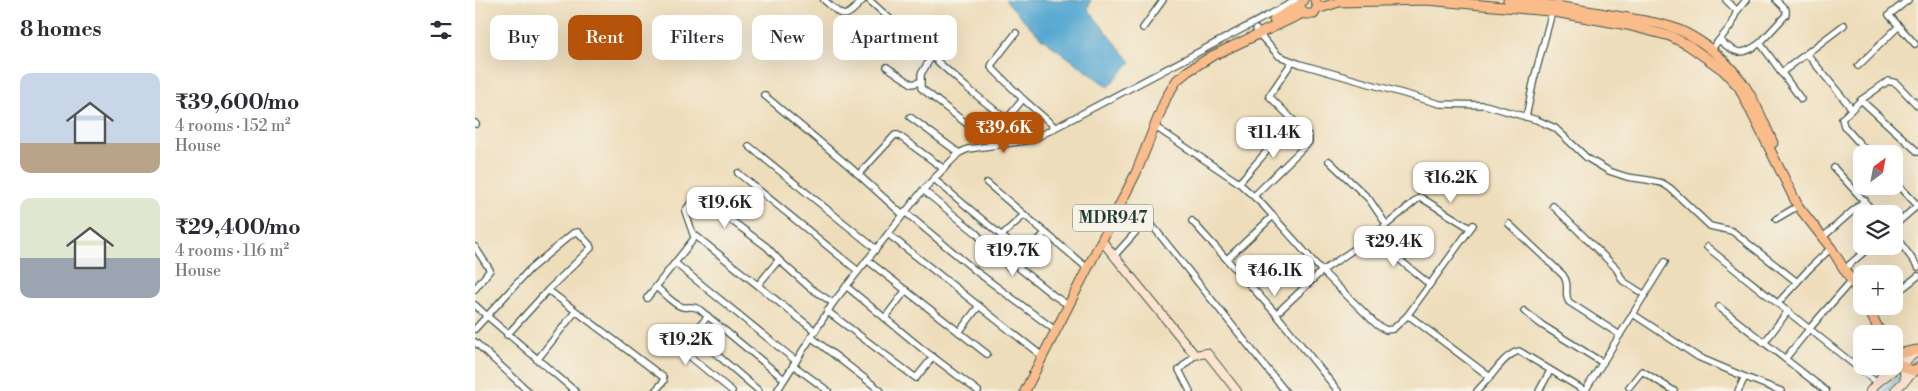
<!DOCTYPE html>
<meta charset="utf-8">
<style>
:root{--surface:#fff;--page:#f7f7f7;--text:#2b2b33;--muted:#7c7c81;--accent:#b45309}
body{margin:0;font-family:"Libre Bodoni",serif;background:var(--page);color:var(--text);height:100vh;display:flex;flex-direction:column;font-size:19px;white-space:nowrap}
*{box-sizing:border-box;margin:0}
p{font-size:16px;color:var(--muted)}
.icon{flex:none;width:28px;height:28px;fill:none;stroke:currentColor;stroke-width:2;stroke-linecap:round;stroke-linejoin:round}
.map{position:relative;flex:1;overflow:hidden}
.panel{display:flex;flex-direction:column;background:var(--surface);width:475px}
.panel>*{flex:none}
.top-card{position:absolute;left:15px;top:15px;width:475px;height:45px;display:flex;gap:10px}
.needle{width:32px;rotate:32deg}
.tools{position:absolute;left:1378px;top:145px;display:grid;gap:10px}
.tools a{display:grid;place-items:center;width:50px;height:50px;border-radius:10px;background:var(--surface);box-shadow:0 5px 20px #0002;font-size:25px}
.price{position:absolute;translate:-50% -42px;padding:0 11px;border-radius:10px;background:#fff;color:#222;font-size:16px;line-height:32px;filter:drop-shadow(0 1px 2px #0008)}
.price::after{content:'';position:absolute;left:50%;top:30px;width:15px;height:11px;margin-left:-8px;background:inherit;clip-path:polygon(0 0,100% 0,50% 100%)}
.price.active{background:var(--accent);color:#fff}
ul{padding:0;list-style:none}
li{display:flex;align-items:center;gap:15px;height:125px;padding:0 20px}
li span{display:grid;place-items:center;flex:none;width:140px;height:100px;border-radius:10px;color:#555}
li>.icon{margin-inline-start:auto}
span .icon{width:60px;height:60px;fill:#fffc;stroke-width:1}
li b{font-size:21px}
h2{display:flex;justify-content:space-between;align-items:center;height:60px;padding:0 20px;font-size:21px}
.tag{padding:0 18px;border-radius:10px;background:var(--surface);box-shadow:0 5px 20px #0002;font-size:18px;line-height:45px}
.tag.active{background:var(--accent);color:#fff}
main{display:flex;flex:1;min-height:0}
.map>svg:first-child{display:block}
.water{fill:#55a7d0;stroke:#3a7282}
.lines{fill:none;stroke-linecap:round;stroke-linejoin:round}
.canal{stroke:#55a7d0;stroke-width:6}
.street-casing{stroke:#3e5548;stroke-width:8}
.secondary-casing{stroke:#3e5548;stroke-width:10}
.primary-casing{stroke:#3e5548;stroke-width:11}
.street{stroke:#fff;stroke-width:5.5}
.secondary{stroke:#fde4d1;stroke-width:8}
.primary{stroke:#fabc8b;stroke-width:9}
.labels{text-anchor:middle;dominant-baseline:central;stroke-width:5;stroke-linejoin:round;paint-order:stroke}
.shield{fill:#f7f3e8;stroke:#60746a;stroke-width:1}
.shield-label{font-size:16px;font-weight:bold;fill:#1f3d34}
</style>
<main>
<section class="panel">
<h2>8 homes<svg class="icon" aria-label="filters" viewBox="0 0 24 24"><path d="M4 7h16M4 17h16"/><circle cx="9" cy="7" r="2"/><circle cx="15" cy="17" r="2"/></svg></h2>
<ul>
<li><span style="background:linear-gradient(#c9d6e8 70%,#b9a48a 0)"><svg class="icon" aria-label="home" viewBox="0 0 24 24"><path d="M3 11l9-7 9 7M6 9v11h12V9"/></svg></span><div><b>₹39,600/mo</b><p>4 rooms · 152 m²</p><p>House</p></div></li>
<li><span style="background:linear-gradient(#dfe7d0 60%,#9aa5b1 0)"><svg class="icon" aria-label="home" viewBox="0 0 24 24"><path d="M3 11l9-7 9 7M6 9v11h12V9"/></svg></span><div><b>₹29,400/mo</b><p>4 rooms · 116 m²</p><p>House</p></div></li>
</ul>
</section>
<div class="map">
<svg width="1443" height="391" viewBox="0 0 1443 391">
<rect width="100%" height="100%" fill="#f7f3e8"/>
<filter id="ink" filterUnits="userSpaceOnUse"><feTurbulence type="fractalNoise" baseFrequency=".02" numOctaves="2"/><feDisplacementMap in="SourceGraphic" scale="10" xChannelSelector="R" yChannelSelector="G"/><feConvolveMatrix kernelMatrix="1 2 1 2 8 2 1 2 1" color-interpolation-filters="sRGB"/></filter>
<filter id="wash" filterUnits="userSpaceOnUse"><feTurbulence type="fractalNoise" baseFrequency=".0096" numOctaves="4" result="noise"/><feDisplacementMap in="SourceGraphic" scale="20" xChannelSelector="R" yChannelSelector="G"/><feGaussianBlur stdDeviation="1.12" result="paint"/><feColorMatrix in="noise" values="0 0 0 0 0 0 0 0 0 0 0 0 0 0 0 0 0 1.4 0 .05"/><feComposite in="paint" operator="in"/></filter>
<g filter="url(#wash)">
<rect width="100%" height="100%" fill="#eeddba"/>
<path class="water" d="M530,0H616L613,9L656,62L633,87L565,37Z"/>
<g class="lines">
<path class="canal" d="M1409,391L1443,361"/>
</g>
</g>
<g filter="url(#ink)">
<g class="lines">
<g class="street-casing">
<g id="street">
<path d="M349,0C370,18 368,21 388,0"/>
<path d="M394,0L491,87L557,140"/>
<path d="M1251,0L1262,11"/>
<path d="M1433,0L1414,15L1440,44"/>
<path d="M668,28L688,0"/>
<path d="M781,29L783,33L804,56L825,64L965,104L1010,105L1062,120L1080,128L1112,158L1134,171L1152,177L1173,180L1187,183L1195,188L1235,226L1257,231L1322,282"/>
<path d="M541,33L517,64L516,67L548,99L580,127"/>
<path d="M1244,40C1262,54 1266,57 1285,43L1326,99"/>
<path d="M1285,43L1311,15V10L1301,0"/>
<path d="M1235,51L1255,27L1262,11L1271,0"/>
<path d="M1332,54L1377,109"/>
<path d="M457,56L446,74V88L519,145"/>
<path d="M1383,66L1424,26"/>
<path d="M412,67L437,84L445,82"/>
<path d="M1306,73L1369,25"/>
<path d="M289,95L374,166L428,215"/>
<path d="M1386,100L1443,152"/>
<path d="M435,117L484,153"/>
<path d="M1051,117L1059,79L1077,12"/>
<path d="M531,120L548,99"/>
<path d="M0,123L1,124"/>
<path d="M679,126L764,183L788,205L847,271L897,237L945,197L995,228"/>
<path d="M274,146L401,249"/>
<path d="M1394,154L1369,126L1367,119L1386,100L1413,81L1421,83L1443,106"/>
<path d="M854,161L894,199L911,224"/>
<path d="M1359,168L1401,214"/>
<path d="M263,173L383,271"/>
<path d="M384,174L420,135H423L469,169"/>
<path d="M459,179L540,247"/>
<path d="M1419,180L1443,206"/>
<path d="M512,183L612,268"/>
<path d="M764,183L818,121"/>
<path d="M448,190L501,233L515,249L533,266"/>
<path d="M779,196L834,142V136L794,96L817,62"/>
<path d="M1078,206L1141,268L1148,281L1170,295"/>
<path d="M430,212L502,272L580,330"/>
<path d="M1301,219L1323,206"/>
<path d="M717,221L801,314L863,391"/>
<path d="M1034,224L1088,275C1096,286 1088,293 1094,302L1145,335"/>
<path d="M1419,226L1443,205"/>
<path d="M570,233L545,261L544,268L578,295L593,305"/>
<path d="M413,234L567,356"/>
<path d="M1419,234L1443,267"/>
<path d="M526,236L549,215"/>
<path d="M219,237L210,211L215,204L226,198L292,247L305,261"/>
<path d="M897,237L954,284"/>
<path d="M1347,238L1390,200"/>
<path d="M0,247L15,270L0,289"/>
<path d="M1232,247L1402,383"/>
<path d="M640,255L669,223L676,224L810,391"/>
<path d="M752,259L798,216"/>
<path d="M392,260L512,354"/>
<path d="M200,263L321,361"/>
<path d="M1374,265L1396,246"/>
<path d="M283,285L302,262L305,261L334,287L358,303"/>
<path d="M371,286L450,351L503,391"/>
<path d="M181,287C189,293 198,305 208,307C214,308 218,305 224,309L309,379"/>
<path d="M73,290L188,377L189,381L180,391"/>
<path d="M1419,295L1443,276"/>
<path d="M172,298L221,236L340,331"/>
<path d="M1303,303L1334,269L1356,248"/>
<path d="M0,305L12,316L54,270L98,233L103,232L115,245L116,248L73,290L32,335"/>
<path d="M1244,307L1351,391"/>
<path d="M1399,310L1404,306"/>
<path d="M352,311L441,378L458,357"/>
<path d="M1049,311L1067,325L1128,363"/>
<path d="M801,314L847,271L902,325L911,330L918,329L932,316L937,318L1015,377C1022,368 1033,353 1044,351L1110,391"/>
<path d="M1158,314L1223,357L1270,377L1263,391"/>
<path d="M233,316L218,334L284,391"/>
<path d="M932,316L998,225"/>
<path d="M410,318L431,290"/>
<path d="M0,329L12,316L100,391"/>
<path d="M484,332L504,306"/>
<path d="M218,334L206,347L207,350L257,391"/>
<path d="M336,337L406,391"/>
<path d="M0,342L53,391"/>
<path d="M1289,343L1313,311"/>
<path d="M1310,359L1335,328L1377,280"/>
<path d="M62,360L100,312"/>
<path d="M318,365L353,391"/>
<path d="M1270,377L1306,391"/>
<path d="M1154,387L1167,371L1199,391"/>
<path d="M302,391L358,303L448,190L484,153L493,149L557,140L822,0"/>
<path d="M715,391L704,370L720,355"/>
<path d="M1002,391L1015,377"/>
<path d="M1064,391L1075,371"/>
<path d="M1110,391L1190,262"/>
</g>
</g>
<g class="secondary-casing">
<g id="secondary">
<path d="M627,241L720,355L732,353L762,391"/>
<path d="M1419,350L1428,364L1430,381"/>
<path d="M1405,379L1411,366"/>
<path d="M1395,391L1402,383L1443,351"/>
<path d="M1419,391L1440,371"/>
</g>
</g>
<g class="primary-casing">
<g id="primary">
<path d="M1033,0C1071,4 1109,10 1147,17C1164,20 1182,22 1199,28C1226,38 1250,59 1267,82C1280,100 1289,123 1298,143"/>
<path d="M825,8L830,14H839L843,6L840,0"/>
<path d="M842,9L864,2L952,0L1074,11L1152,25L1195,36L1213,45L1248,70L1264,87L1323,206L1356,248L1386,296"/>
<path d="M799,20L825,5L828,0"/>
<path d="M1392,306L1406,334"/>
<path d="M1419,350L1427,353L1443,350"/>
<path d="M1419,359C1425,365 1431,370 1440,371L1443,368"/>
<path d="M550,391L661,173L691,98L702,80L713,71L737,56L828,13"/>
</g>
</g>
<use href="#street" class="street"/>
<use href="#secondary" class="secondary"/>
<use href="#primary" class="primary"/>
</g>
</g>
<g class="labels">
<rect class="shield" x="598" y="204.5" width="80" height="27" rx="4"/>
<g class="shield-label">
<text x="638" y="218">MDR947</text>
</g>
</g>
</svg>
<div class="tools">
<a><svg class="needle" viewBox="-14 -14 28 28"><path d="M0-13l5 13h-10z" fill="#e53935"/><path d="M0 13l5-13h-10z" fill="#7c7c81"/></svg></a>
<a><svg class="icon" aria-label="layers" viewBox="0 0 24 24"><path d="M12 4l9 5-9 5-9-5zM3 14l9 5 9-5"/></svg></a>
<a>+</a>
<a>−</a>
</div>
<b class="price active" style="left:529px;top:154px">₹39.6K</b>
<b class="price" style="left:799px;top:159px">₹11.4K</b>
<b class="price" style="left:976px;top:204px">₹16.2K</b>
<b class="price" style="left:250px;top:229px">₹19.6K</b>
<b class="price" style="left:919px;top:268px">₹29.4K</b>
<b class="price" style="left:538px;top:277px">₹19.7K</b>
<b class="price" style="left:800px;top:297px">₹46.1K</b>
<b class="price" style="left:211px;top:366px">₹19.2K</b>
<div class="top-card">
<a class="tag">Buy</a>
<a class="tag active">Rent</a>
<a class="tag">Filters</a>
<a class="tag">New</a>
<a class="tag">Apartment</a>
</div>
</div>
</main>
